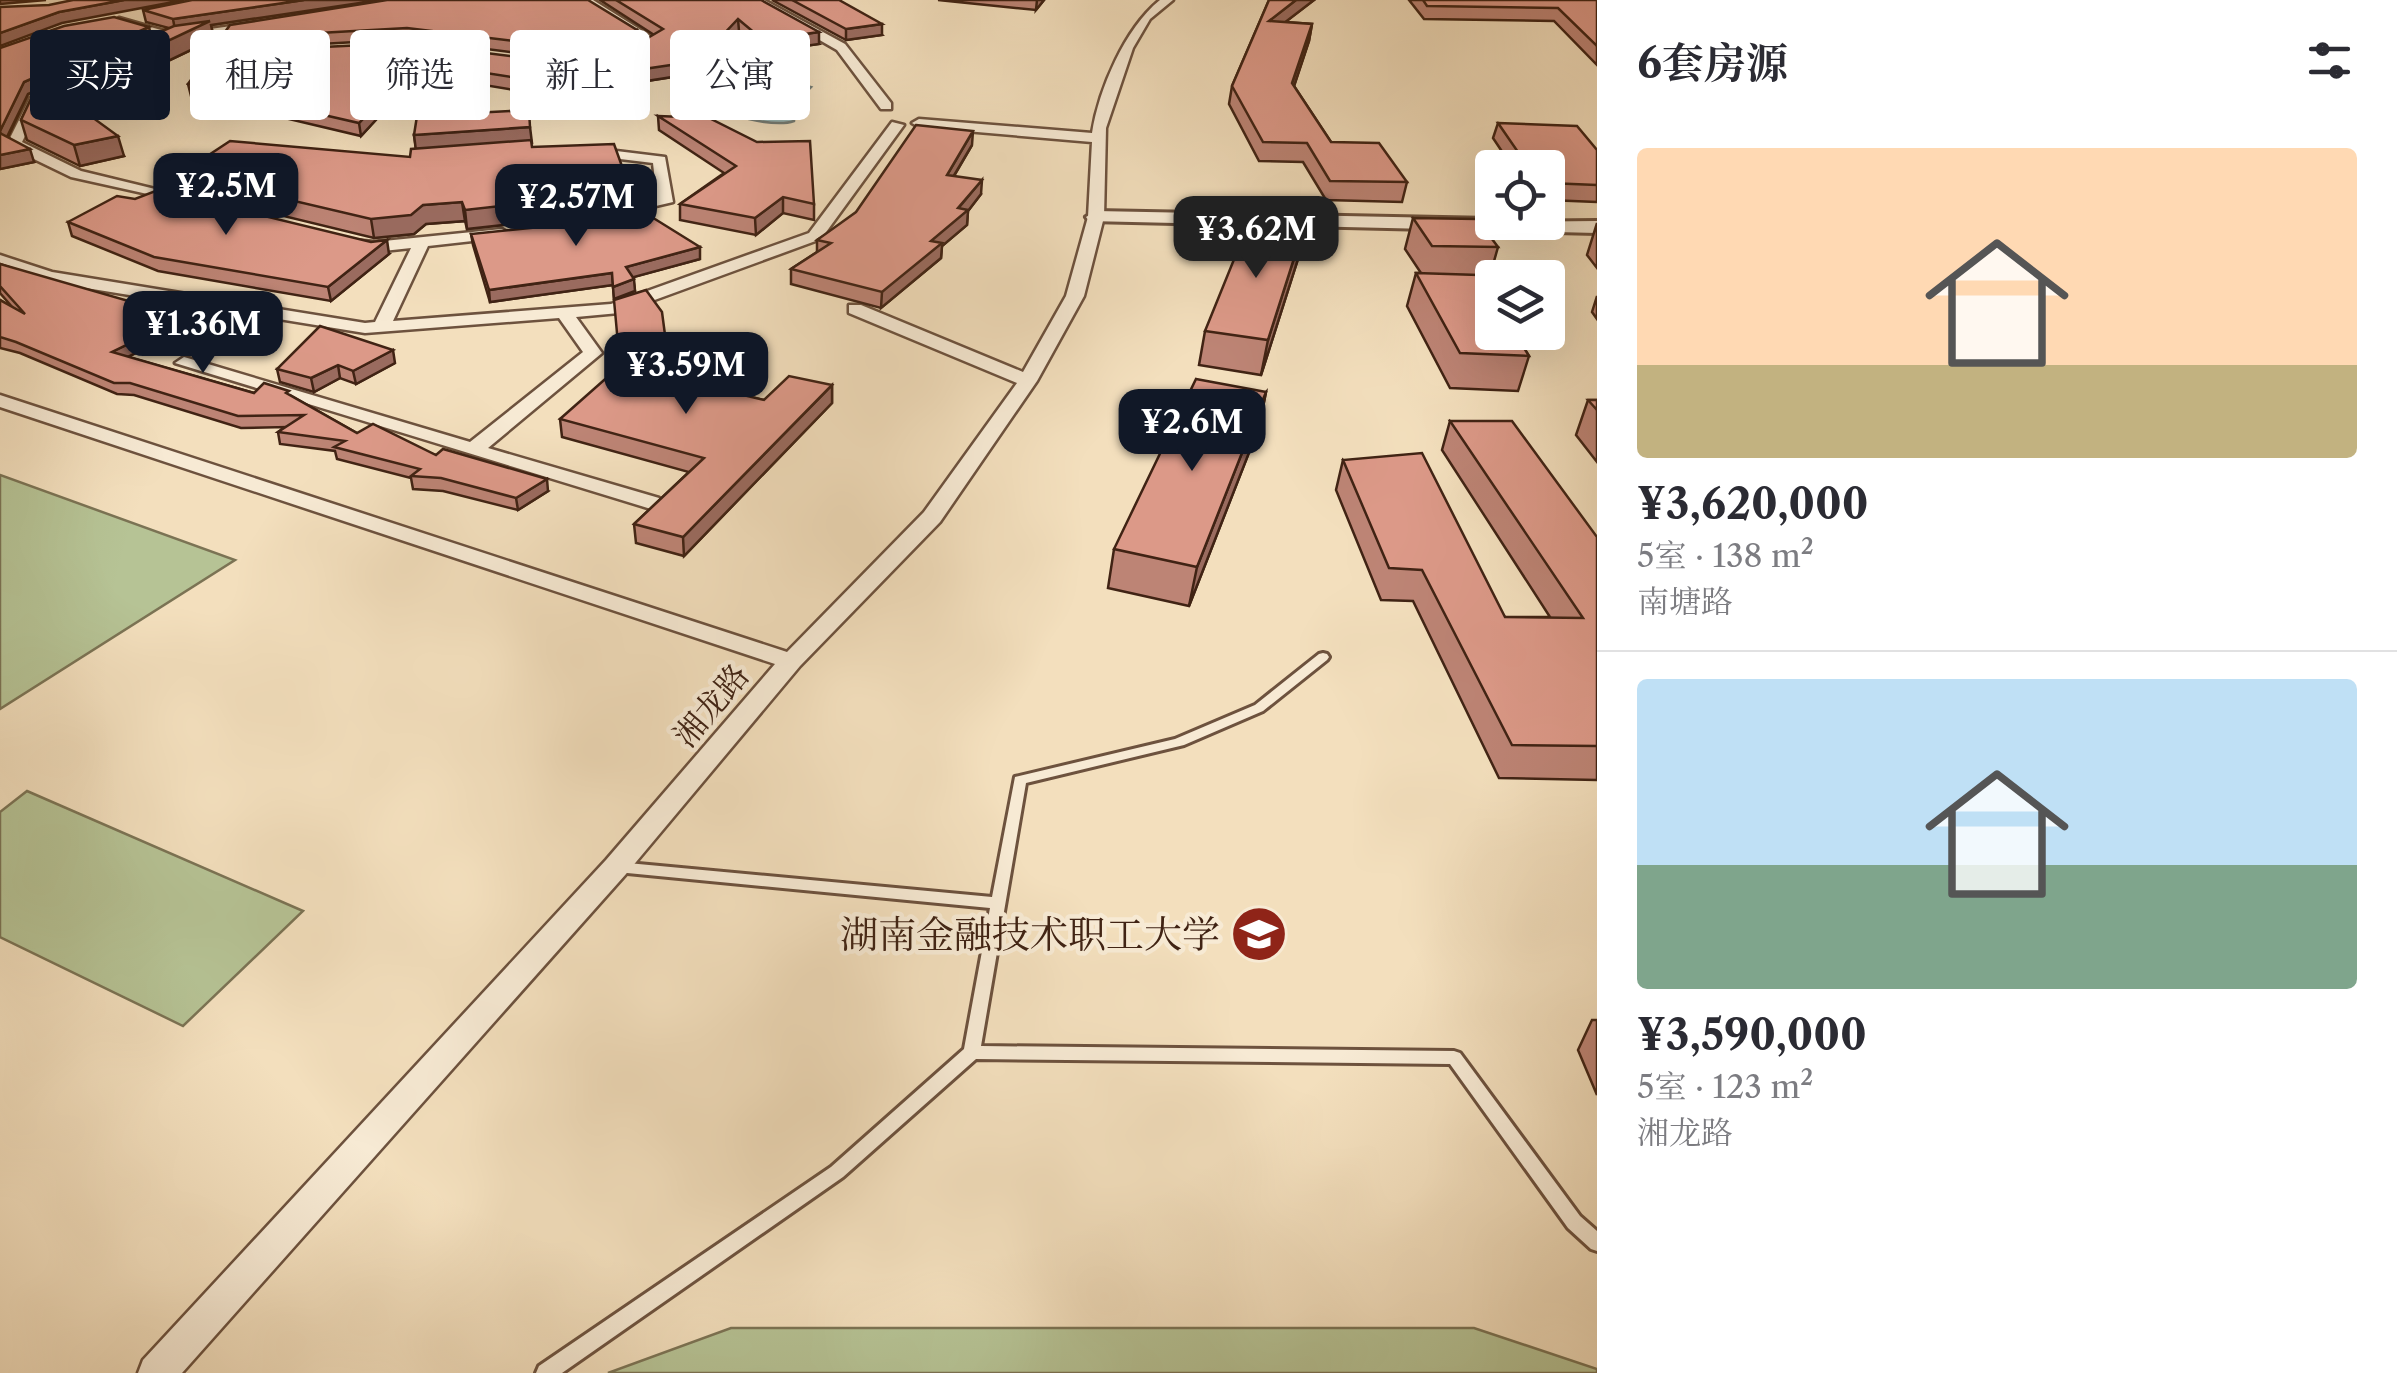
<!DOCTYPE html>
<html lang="zh">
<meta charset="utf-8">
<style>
:root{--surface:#fff;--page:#f2f2f3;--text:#2b2b33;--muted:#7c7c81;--line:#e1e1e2;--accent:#111827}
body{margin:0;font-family:"Libre Caslon Text","Noto Serif SC",serif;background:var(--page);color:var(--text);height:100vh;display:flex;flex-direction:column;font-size:38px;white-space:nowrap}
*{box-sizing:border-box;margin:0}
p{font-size:32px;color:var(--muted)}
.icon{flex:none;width:55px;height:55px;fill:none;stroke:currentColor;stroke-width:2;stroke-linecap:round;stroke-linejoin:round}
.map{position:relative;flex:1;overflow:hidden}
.side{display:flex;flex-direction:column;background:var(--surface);width:800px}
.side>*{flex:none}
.guide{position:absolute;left:30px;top:30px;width:950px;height:90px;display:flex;gap:20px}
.fabs{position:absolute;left:1475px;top:150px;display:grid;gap:20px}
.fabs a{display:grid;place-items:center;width:90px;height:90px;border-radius:10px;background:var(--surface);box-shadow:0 10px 40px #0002;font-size:50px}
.price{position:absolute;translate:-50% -85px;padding:0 22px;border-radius:20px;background:var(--accent);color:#fff;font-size:32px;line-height:65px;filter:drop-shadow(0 2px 5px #0008)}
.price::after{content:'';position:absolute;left:50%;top:60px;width:30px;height:22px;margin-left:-15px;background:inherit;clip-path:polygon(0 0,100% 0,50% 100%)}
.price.active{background:#222;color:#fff}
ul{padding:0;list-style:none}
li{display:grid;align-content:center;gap:20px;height:530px;padding:0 40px}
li+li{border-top:2px solid var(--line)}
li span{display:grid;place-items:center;height:310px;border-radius:10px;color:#555}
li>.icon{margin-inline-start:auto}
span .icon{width:180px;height:180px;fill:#fffc;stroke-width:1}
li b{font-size:42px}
h2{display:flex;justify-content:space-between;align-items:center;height:120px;padding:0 40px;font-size:42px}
.chip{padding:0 35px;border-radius:10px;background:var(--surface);box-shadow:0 10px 40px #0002;font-size:35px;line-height:90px}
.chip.active{background:var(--accent);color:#fff}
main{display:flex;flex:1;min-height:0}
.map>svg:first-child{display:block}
.green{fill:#b6c395;stroke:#7b7354;stroke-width:2.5}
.water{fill:#9dbbb8;stroke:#787e76;stroke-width:2.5}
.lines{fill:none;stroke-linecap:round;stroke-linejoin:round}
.shore{stroke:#6e6f66;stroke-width:2.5}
.service-casing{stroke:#6d523e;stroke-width:6}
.minor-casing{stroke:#6d523e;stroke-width:5}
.tertiary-casing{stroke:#6d523e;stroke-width:6}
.service{fill:#f7ead4;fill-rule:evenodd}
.minor{fill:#f7ead4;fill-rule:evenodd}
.tertiary{fill:#f7ead4;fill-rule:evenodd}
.wall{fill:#bd8475;stroke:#402314;stroke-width:2.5}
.shaded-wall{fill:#9a6b5f;stroke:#402314;stroke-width:2.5}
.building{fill:#dc9988;stroke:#402314;stroke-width:2.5}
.labels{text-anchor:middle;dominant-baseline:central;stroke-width:9;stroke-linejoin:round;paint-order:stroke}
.street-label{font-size:32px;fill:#402314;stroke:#f7ead4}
.near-poi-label{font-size:38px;fill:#402314;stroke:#f7ead4;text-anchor:end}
</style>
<main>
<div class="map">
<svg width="1597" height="1373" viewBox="0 0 1597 1373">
<rect width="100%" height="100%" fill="#f3dfbd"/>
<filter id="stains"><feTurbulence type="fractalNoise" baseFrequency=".002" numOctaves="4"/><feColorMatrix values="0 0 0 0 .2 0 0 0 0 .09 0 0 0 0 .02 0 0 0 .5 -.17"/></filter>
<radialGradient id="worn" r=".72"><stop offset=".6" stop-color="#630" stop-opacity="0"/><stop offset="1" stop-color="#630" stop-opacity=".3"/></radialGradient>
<g class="green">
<path d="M0,475L235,560L0,709Z"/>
<path d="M27,791L303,911L183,1026L0,937V812Z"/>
<path d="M731,1328H1474L1597,1369V1373H608Z"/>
</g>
<path class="water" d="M756,81H791L811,87L796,102L794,121C772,129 719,112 696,103L711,88Z"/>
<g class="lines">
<path class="shore" d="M783,91L788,96L781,114L735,107L727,101L731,96Z"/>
<g class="service-casing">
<path id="service" d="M1323,653L1327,654L1329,657L1327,660L1263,711L1184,745L1026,783L981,1046L1454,1051L1460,1053L1580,1216L1597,1231V1251L1591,1249L1568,1228L1450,1064L976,1059L843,1177L562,1373H536L539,1366L831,1167L964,1049L990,908L617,872L612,871L610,867L612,863L617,862L992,897L1015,777L1175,739L1255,705L1319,654Z"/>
</g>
<g class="minor-casing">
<g id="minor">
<path d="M579,0H593L660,42L636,57H628V51L645,42Z"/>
<path d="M750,0H764L845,44L891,103V109H881L837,50Z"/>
<path d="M1160,0H1173L1150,19L1133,48L1106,128L1104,217L1084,296L1037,381L940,522L800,666L626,874L182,1373H138L143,1360L606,860L775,664L0,407V395L787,652L924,512L1017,383L849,313V305H861L1023,372L1066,296L1088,217L1092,142L919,127L912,123L919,119L1092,133C1099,89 1125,28 1160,0Z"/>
<path d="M119,18L175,34L260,22L266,25L174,42L115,23Z"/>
<path d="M37,94L44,98L22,142L81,171L188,197V203L71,177L9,147L7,144L30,98Z"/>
<path d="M892,122L904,125L821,239L619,313L576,317L602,353L488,448L659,498L662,503L659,508L651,509L175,363L184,357L191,359L470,442L583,352L559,318L365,333L49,282L0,265V255L52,272L365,323L375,322L411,248L374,252L352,246V240L374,242L502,229L510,234L508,237L428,246L393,321L611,304L809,233Z"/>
<path d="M584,147L665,157L673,202L600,219V213L657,199L653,163L579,154L577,151Z"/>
</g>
</g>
<g class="tertiary-casing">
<path id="tertiary" d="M1096,211L1492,219V222L1597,221V233L1089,221L1086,217Z"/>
</g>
<use href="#service" class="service"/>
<use href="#minor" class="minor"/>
<use href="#tertiary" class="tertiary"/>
</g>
<g class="wall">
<path d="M192,0H380L211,25L214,39L128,80L95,106V119L124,156L80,166L27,140L21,120L35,91L28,94L8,137L34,162L0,169V48L152,36L169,28L146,22L143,10Z"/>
<path d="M387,0L637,30L638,42L596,63L408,39L321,44L284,71L289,72L323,47L598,67L654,35L600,0H761L819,44L763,52L739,31L698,73L550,96L418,74L361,136L191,96L188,84Z"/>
<path d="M772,0H839L882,35L846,40Z"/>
<path d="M938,0H1044L1036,10Z"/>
<path d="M1269,0H1314L1285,22L1312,24L1309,41L1294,86L1331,142L1407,182L1402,202L1326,200L1303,162L1259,161L1229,104L1232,86Z"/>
<path d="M1409,0H1597V65L1554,21L1424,19Z"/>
<path d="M658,116L814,204V220L783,213L756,235L680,220V204L724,173L659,130Z"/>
<path d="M1498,123L1597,150V202L1548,200V168H1513L1493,138Z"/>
<path d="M414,135L532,147L628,183L630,202L549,220L467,229L465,221L426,224L414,234L374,238L185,192L180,174L410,157L416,149Z"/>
<path d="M972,145L954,176L981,194L968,211L967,225L942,246L941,258L881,308L791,284V269L817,252V240Z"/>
<path d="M1413,218L1498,247L1489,279H1481L1529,356L1518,391L1450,388L1407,306L1416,273H1421L1405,249Z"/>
<path d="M68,222L389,254L331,301L158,271L72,236Z"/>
<path d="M1597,223V268L1587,255Z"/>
<path d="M1304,227L1298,259L1261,375L1199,365L1205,331Z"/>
<path d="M471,234L700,259L633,277L635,291L614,299L613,285L490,302L473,245Z"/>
<path d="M0,264L187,328L128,357L254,393L290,395L357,433L436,455L548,491L518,510L443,491L413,489L411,478L337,459L335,451L280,444L278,432L285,427L241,428L134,395L117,394L20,353L0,348V300L13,308L0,293Z"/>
<path d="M1597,296V319L1592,312Z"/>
<path d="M395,363L356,384L340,378L314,392L280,382L277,369Z"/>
<path d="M669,365V378L764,400L832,385V403L684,556L636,543L634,524L689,472L562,437L560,419Z"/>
<path d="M1266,392L1259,427L1189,606L1108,588L1114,549Z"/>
<path d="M1588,400H1597V462L1576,435Z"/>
<path d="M1450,421L1597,537V780L1499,778L1413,601L1381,600L1336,490L1343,460L1505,617H1550L1442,450Z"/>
<path d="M1592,1020H1597V1095L1578,1050Z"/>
</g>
<g class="shaded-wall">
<path d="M0,0H46L0,4Z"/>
<path d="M124,0H184L62,23L0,46V33L59,12Z"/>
<path d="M304,0H380L211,25L214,39L128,80L95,106V135L89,115L90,86L123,62L175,30L173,19Z"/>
<path d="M1037,0H1044L1036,10Z"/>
<path d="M1296,0H1314L1266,37L1269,21Z"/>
<path d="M738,19L739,31L698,73L550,96L549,83Z"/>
<path d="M882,24V35L846,40V29Z"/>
<path d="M1312,24L1309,41L1289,101L1292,83Z"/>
<path d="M149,27L152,39L28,94L3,145L0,131L24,82Z"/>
<path d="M637,30L638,42L596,63L595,51Z"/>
<path d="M819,32V44L763,52V40Z"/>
<path d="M319,33L321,44L275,77L273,65Z"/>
<path d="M416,62L418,74L361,136L359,123Z"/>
<path d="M530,127L532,143L416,151L414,135Z"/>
<path d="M973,131L972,145L946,189L947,175Z"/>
<path d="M118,136L124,156L80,166L74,145Z"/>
<path d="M30,149L34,162L0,169V155Z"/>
<path d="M982,180L981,194L968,211L967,225L942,246L941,258L881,308L882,292L931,241Z"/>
<path d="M628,183L630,202L549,220L467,229L465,210Z"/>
<path d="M783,197V213L756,235L755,218Z"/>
<path d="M462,202L465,221L426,224L414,234L374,238L371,219L423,205Z"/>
<path d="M1304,227L1298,259L1261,375L1268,340Z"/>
<path d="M387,240L389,254L331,301L328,287Z"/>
<path d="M700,247V259L627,279L626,267Z"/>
<path d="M612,273L613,285L490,302L489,290Z"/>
<path d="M634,279L635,291L614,299L613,287Z"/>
<path d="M184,317L187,328L115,363L112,352Z"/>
<path d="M393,350L395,363L356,384L353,371Z"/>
<path d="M338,365L340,378L314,392L311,378Z"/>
<path d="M669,365L670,383L659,375Z"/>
<path d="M832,385V403L684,556L683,537Z"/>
<path d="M1266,392L1259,427L1189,606L1197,567Z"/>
<path d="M547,479L548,491L518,510L516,498Z"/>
</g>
<g class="building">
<path d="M73,0H124L59,12L0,33V7L49,5Z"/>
<path d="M192,0H304L173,19L143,10Z"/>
<path d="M387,0H588L637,30L595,51L407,28L319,33L273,65L276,70L289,72L323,47L406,43L598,67L663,29L616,0H761L819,32L763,40L738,19L698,61L549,83L416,62L359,123L188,84L230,25Z"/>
<path d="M792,0H839L882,24L846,29Z"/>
<path d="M1269,0H1296L1269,21L1312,24L1292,83L1331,142L1379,143L1407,182L1330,181L1307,143L1263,142L1232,86Z"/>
<path d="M1423,0H1597V46L1558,8L1427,6Z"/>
<path d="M114,17L149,27L24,82L0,131V48L64,26Z"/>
<path d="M210,21L123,62L90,86L89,115L118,136L74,145L21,120L38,84L174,26Z"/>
<path d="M529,110L530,127L414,135L417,116Z"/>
<path d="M658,116L709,118L757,142L810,141L814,204L783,197L755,218L680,204L736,166Z"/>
<path d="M1498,123L1577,126L1597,150V185L1548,183V168H1529Z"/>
<path d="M916,125L973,131L947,175L982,180L958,208L968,210L931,241L942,243L882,292L791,269L831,243L817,240L856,212Z"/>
<path d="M0,133L30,149L0,155Z"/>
<path d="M531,140L532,147L614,144L628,183L547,201L465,210L462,202L423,205L411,215L371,219L180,174L230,141L410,157L411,149Z"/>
<path d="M158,190L371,242L387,240L328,287L154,257L68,222L117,196L135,199Z"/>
<path d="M634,206L700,247L626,267L634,279L613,287L612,273L489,290L471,234L550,226Z"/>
<path d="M1413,218L1477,219L1498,247L1432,246Z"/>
<path d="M1250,220L1304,227L1268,340L1205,331Z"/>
<path d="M0,264L184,317L112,352L254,393L264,383L289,391L286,393L357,433L373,424L436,455L443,449L547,479L516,498L441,478L411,476L420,469L334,447L345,441L278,432L304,415L238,416L130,383H114L16,342L0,337V300L25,314L0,286Z"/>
<path d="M1416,273L1479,275L1492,297V332H1514L1529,356L1460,353Z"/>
<path d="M646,290L662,312L669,365L659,375L764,400L789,376L832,385L683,537L634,524L704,458L560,419L620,366L614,300Z"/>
<path d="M320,326L393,350L353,371L338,365L311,378L277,369Z"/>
<path d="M1196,379L1266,392L1197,567L1114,549Z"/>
<path d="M1588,400H1597V410Z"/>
<path d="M1450,421H1512L1597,537V746L1512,745L1422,570L1389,568L1343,460L1422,453L1505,617L1583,618Z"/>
</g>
<defs>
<g id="school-disc" transform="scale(2.875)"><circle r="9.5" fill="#8f2418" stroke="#f7ead4"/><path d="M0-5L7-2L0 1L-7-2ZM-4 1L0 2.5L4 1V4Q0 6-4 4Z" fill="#fff"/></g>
</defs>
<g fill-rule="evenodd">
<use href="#school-disc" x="1259" y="934"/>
</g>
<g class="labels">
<g class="street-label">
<text transform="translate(711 705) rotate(-50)">湘龙路</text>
</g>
<g class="near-poi-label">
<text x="1220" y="934">湖南金融技术职工大学</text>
</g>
</g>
<rect width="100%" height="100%" filter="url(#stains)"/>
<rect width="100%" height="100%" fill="url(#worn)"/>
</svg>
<div class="fabs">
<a><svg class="icon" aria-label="locate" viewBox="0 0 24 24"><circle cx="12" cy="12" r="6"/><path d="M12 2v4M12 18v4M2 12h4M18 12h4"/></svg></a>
<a><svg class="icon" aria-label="layers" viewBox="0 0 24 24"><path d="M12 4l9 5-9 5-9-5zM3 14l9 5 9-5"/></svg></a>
</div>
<b class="price" style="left:226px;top:238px">¥2.5M</b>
<b class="price" style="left:576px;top:249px">¥2.57M</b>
<b class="price active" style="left:1256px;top:281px">¥3.62M</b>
<b class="price" style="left:203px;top:376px">¥1.36M</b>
<b class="price" style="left:686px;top:417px">¥3.59M</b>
<b class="price" style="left:1192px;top:474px">¥2.6M</b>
<div class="guide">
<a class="chip active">买房</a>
<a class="chip">租房</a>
<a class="chip">筛选</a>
<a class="chip">新上</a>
<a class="chip">公寓</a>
</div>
</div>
<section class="side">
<h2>6套房源<svg class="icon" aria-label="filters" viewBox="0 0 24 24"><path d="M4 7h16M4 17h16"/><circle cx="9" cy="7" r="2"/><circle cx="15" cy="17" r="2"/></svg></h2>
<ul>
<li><span style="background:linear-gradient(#ffd9b3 70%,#c2b280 0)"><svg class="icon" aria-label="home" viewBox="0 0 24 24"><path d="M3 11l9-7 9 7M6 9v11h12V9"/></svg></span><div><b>¥3,620,000</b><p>5室 · 138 m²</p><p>南塘路</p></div></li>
<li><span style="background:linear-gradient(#bfe0f5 60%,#7fa58c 0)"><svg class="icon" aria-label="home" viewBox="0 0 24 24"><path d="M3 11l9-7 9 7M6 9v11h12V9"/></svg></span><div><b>¥3,590,000</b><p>5室 · 123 m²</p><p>湘龙路</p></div></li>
</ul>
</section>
</main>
